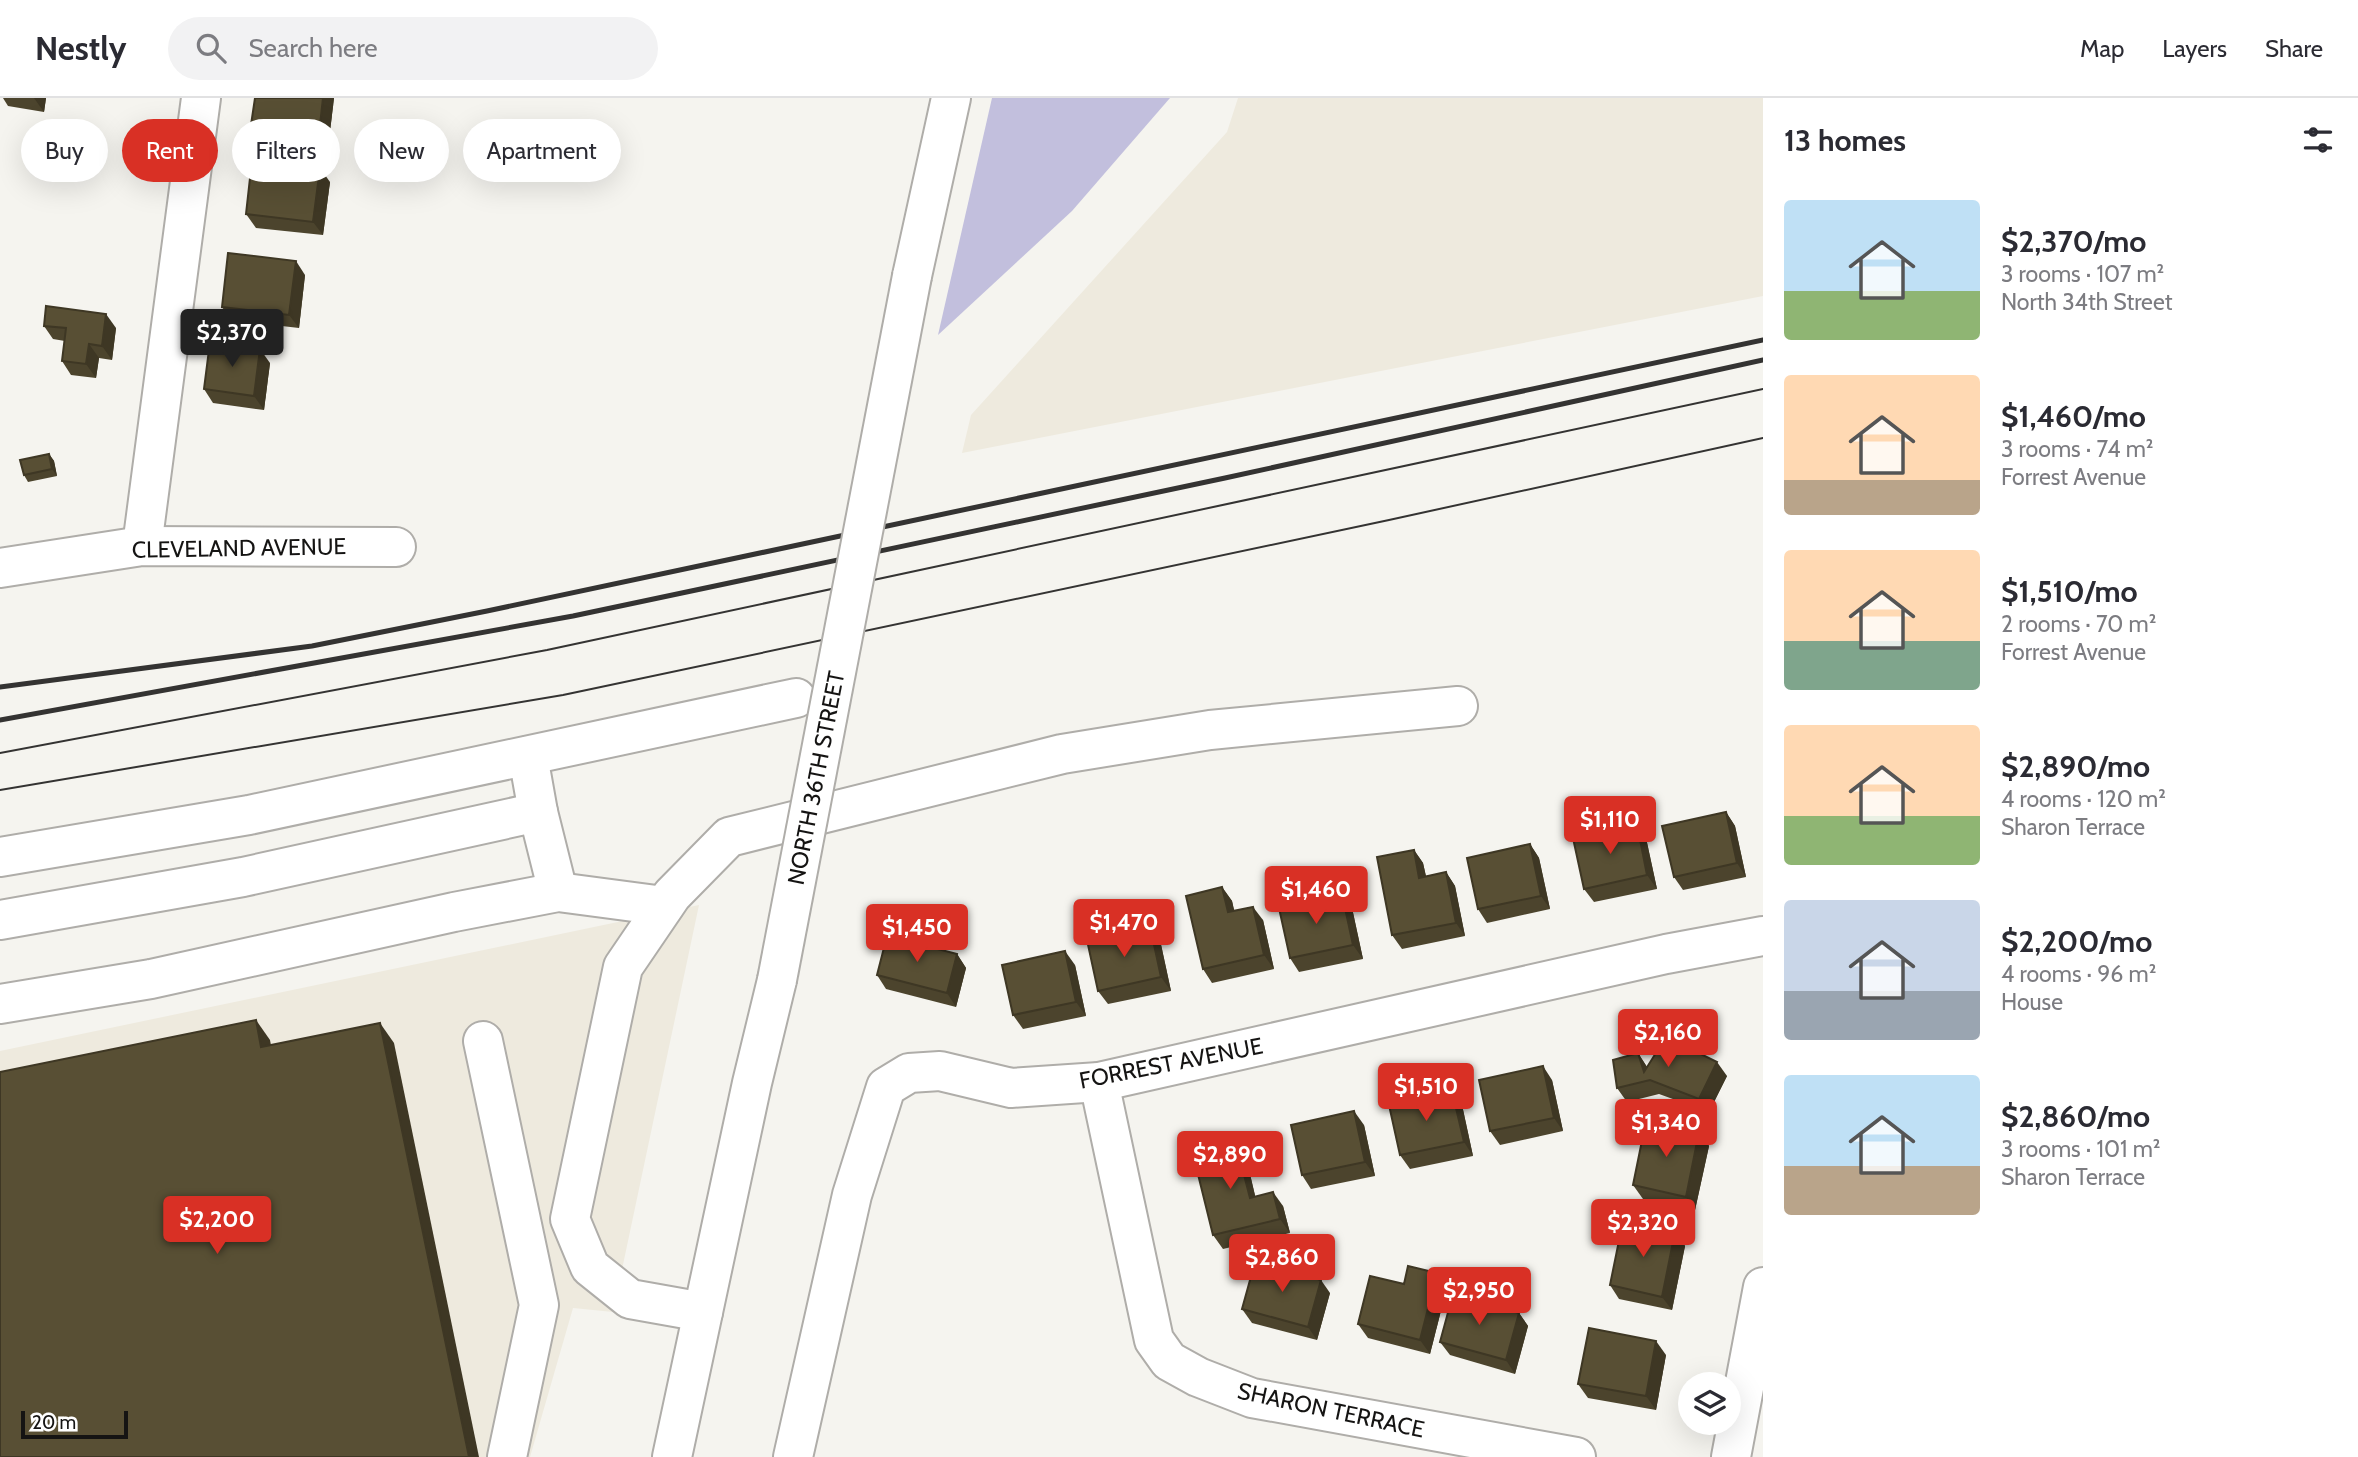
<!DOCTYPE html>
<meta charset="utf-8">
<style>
:root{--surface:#fff;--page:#f2f2f3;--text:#2b2b33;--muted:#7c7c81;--line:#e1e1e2;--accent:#d93025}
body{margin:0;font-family:Cabin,sans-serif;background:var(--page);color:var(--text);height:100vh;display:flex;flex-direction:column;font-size:26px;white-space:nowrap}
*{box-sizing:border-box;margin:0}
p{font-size:23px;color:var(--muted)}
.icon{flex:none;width:38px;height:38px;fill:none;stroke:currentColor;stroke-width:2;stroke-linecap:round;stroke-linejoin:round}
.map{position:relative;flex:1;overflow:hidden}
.side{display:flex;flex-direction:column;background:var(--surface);width:595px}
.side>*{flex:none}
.banner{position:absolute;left:21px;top:21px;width:665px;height:63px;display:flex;gap:14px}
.controls{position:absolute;left:1678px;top:1274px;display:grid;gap:14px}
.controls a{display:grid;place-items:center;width:63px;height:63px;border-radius:50%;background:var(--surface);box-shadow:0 7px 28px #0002;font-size:35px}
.scale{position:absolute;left:21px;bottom:18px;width:107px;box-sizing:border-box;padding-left:7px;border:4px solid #151413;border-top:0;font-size:19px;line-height:24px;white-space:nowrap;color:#151413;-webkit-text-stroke:5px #fff;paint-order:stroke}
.price{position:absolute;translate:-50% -60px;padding:0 16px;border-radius:7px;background:var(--accent);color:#fff;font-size:23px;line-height:46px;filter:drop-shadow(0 2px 4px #0008)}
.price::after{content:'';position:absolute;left:50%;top:42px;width:21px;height:16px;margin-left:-10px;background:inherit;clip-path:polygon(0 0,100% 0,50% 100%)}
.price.current{background:#222;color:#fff}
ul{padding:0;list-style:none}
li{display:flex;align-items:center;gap:21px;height:175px;padding:0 21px}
li span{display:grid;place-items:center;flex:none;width:196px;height:140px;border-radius:7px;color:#555}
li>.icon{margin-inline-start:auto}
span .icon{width:84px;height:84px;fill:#fffc;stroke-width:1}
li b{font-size:30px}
h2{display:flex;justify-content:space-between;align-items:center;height:84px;padding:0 21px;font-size:30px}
.tag{padding:0 24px;border-radius:32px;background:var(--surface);box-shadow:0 7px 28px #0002;font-size:24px;line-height:63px}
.tag.current{background:var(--accent);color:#fff}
header{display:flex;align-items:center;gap:42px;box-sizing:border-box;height:98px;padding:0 35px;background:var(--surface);border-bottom:2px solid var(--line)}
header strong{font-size:33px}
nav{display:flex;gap:38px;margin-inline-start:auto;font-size:24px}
.search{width:490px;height:63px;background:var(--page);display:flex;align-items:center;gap:18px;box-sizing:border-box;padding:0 24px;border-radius:38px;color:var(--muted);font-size:26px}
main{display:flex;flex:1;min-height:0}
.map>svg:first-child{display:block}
.built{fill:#eeeade}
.forest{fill:#c2bfdd}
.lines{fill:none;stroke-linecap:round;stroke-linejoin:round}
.minor-casing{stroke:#afada9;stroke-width:42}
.minor{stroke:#fff;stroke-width:38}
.tram{stroke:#343332;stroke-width:2}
.rail{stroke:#343332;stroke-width:5}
.minor-bridge-casing{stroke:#afada9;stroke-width:42;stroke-linecap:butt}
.minor-bridge{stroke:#fff;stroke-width:38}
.wall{fill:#4c442d}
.shaded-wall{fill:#3e3724}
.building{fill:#584f34;stroke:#3e3724;stroke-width:2}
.labels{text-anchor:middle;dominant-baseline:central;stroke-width:7;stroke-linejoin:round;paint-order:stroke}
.street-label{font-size:23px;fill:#151413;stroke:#fff}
</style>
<header>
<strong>Nestly</strong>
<div class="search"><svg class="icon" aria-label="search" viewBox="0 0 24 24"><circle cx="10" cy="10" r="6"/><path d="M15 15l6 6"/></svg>Search here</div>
<nav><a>Map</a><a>Layers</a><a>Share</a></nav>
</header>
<main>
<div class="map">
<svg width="1763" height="1359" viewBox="0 0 1763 1359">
<rect width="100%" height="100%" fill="#f5f4ef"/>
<g class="built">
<path d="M1238,0H1763V198L962,355L971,317L1227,34Z"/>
<path d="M699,807L613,1214L573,1210L530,1359H0V953Z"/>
</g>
<path class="forest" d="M992,0H1170L1072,113L938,237Z"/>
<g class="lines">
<g class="minor-casing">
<g id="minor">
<path d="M912,178L951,0"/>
<path d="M142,448L201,0"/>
<path d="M0,470L142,448L396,449"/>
<path d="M528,658L538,714L558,794"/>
<path d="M0,759L249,717L796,600"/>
<path d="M0,822L243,779L538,714"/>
<path d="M0,906L151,881L454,814L558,794L664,808"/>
<path d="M483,943L539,1207L507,1359"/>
<path d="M1099,984L1154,1242L1169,1263L1198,1279L1252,1300L1576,1359"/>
<path d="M703,1214L630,1201L590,1169L570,1121L623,869L672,797L729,739L1062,656L1210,632L1458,608"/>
<path d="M672,1359L752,985L777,882"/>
<path d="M793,1359L852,1097L886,989L909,975L940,973L1011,990L1099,984L1666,856L1763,838"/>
<path d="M1731,1359L1763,1189"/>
</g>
</g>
<use href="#minor" class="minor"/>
<g class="tram">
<path d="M0,655L547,552L1763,291"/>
<path d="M0,692L563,597L1389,422L1763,340"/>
</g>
<g class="rail">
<path d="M0,589L312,548L487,513L1763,242"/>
<path d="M0,622L573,518L1225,380L1763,262"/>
</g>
<g class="minor-bridge-casing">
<path id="minor-bridge" d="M777,882L912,178"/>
</g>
<use href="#minor-bridge" class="minor-bridge"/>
</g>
<g class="wall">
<path d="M3,0H46L44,14L8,8Z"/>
<path d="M334,0L328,50L261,41L251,27Z"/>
<path d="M330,84L323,137L256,130L246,116Z"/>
<path d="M305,177L299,230L231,222L222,209Z"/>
<path d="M44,228L116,230L112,262L99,260L96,280L71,277L62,263L65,243L53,241Z"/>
<path d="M270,265L264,312L213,305L204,291Z"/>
<path d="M49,356L54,363L57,378L28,384L24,377Z"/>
<path d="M1726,714L1735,728L1746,779L1683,792L1674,779Z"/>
<path d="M1637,726L1646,740L1657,791L1594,804L1584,791Z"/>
<path d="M1530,746L1539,760L1550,811L1487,825L1478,811Z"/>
<path d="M1414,752L1423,765L1426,778L1446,774L1455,788L1465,838L1402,851L1392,837Z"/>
<path d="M1222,789L1232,803L1234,813L1263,822L1274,871L1212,885L1203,871Z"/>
<path d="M1342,796L1352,810L1363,861L1299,874L1290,860Z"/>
<path d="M1160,842L1171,893L1108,906L1098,893Z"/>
<path d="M957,856L966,870L956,909L886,891L877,877Z"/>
<path d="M1075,867L1086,918L1023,931L1013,917Z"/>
<path d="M1638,955L1647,969L1727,978L1709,1014L1659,996L1627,1004L1617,990Z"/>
<path d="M1552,982L1563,1033L1500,1047L1490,1033Z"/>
<path d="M1452,993L1462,1007L1473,1058L1410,1071L1400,1057Z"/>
<path d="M1364,1027L1375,1078L1311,1091L1302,1077Z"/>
<path d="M1699,1034L1709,1048L1695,1112L1643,1101L1633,1087Z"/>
<path d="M1245,1055L1255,1098L1283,1108L1290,1135L1223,1151L1213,1137Z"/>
<path d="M1675,1134L1685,1148L1672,1212L1619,1201L1610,1187Z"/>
<path d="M1437,1175L1447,1189L1430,1256L1368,1240L1358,1226Z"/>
<path d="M1330,1195L1317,1242L1252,1225L1242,1211Z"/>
<path d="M1519,1215L1528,1228L1515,1276L1450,1257L1440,1244Z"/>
<path d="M1666,1257L1656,1312L1588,1300L1578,1286Z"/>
</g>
<g class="shaded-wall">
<path d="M34,0H46L44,14Z"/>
<path d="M323,0H334L328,50L319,36Z"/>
<path d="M320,70L330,84L323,137L313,124Z"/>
<path d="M296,163L305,177L299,230L289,217Z"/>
<path d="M106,216L116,230L112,262L102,248Z"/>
<path d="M89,246L99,260L96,280L86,266Z"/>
<path d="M260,251L270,265L264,312L254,298Z"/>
<path d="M49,356L54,363L57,378L52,371Z"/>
<path d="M1726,714L1735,728L1746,779L1737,765Z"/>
<path d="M1637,726L1646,740L1657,791L1647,777Z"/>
<path d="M1530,746L1539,760L1550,811L1541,798Z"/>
<path d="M1414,752L1423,765L1429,793L1419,780Z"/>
<path d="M1446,774L1455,788L1465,838L1456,825Z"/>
<path d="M1222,789L1232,803L1238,828L1228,814Z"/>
<path d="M1342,796L1352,810L1363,861L1353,847Z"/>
<path d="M1253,809L1263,822L1274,871L1264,857Z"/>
<path d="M1150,828L1160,842L1171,893L1161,879Z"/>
<path d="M1065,853L1075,867L1086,918L1076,904Z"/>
<path d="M957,856L966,870L956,909L947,895Z"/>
<path d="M256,922L270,942L275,969L261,949Z"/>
<path d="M380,925L394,945L479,1359H469Z"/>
<path d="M1638,955L1647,969L1644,974Z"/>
<path d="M1717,964L1727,978L1709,1014L1699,1001Z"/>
<path d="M1543,968L1552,982L1563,1033L1554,1020Z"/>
<path d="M1452,993L1462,1007L1473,1058L1464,1044Z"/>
<path d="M1354,1013L1364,1027L1375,1078L1365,1064Z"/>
<path d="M1699,1034L1709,1048L1695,1112L1686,1099Z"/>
<path d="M1235,1042L1245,1055L1259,1114L1250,1100Z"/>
<path d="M1273,1094L1283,1108L1290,1135L1280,1121Z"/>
<path d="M1675,1134L1685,1148L1672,1212L1662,1199Z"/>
<path d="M1437,1175L1447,1189L1430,1256L1420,1242Z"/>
<path d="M1321,1182L1330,1195L1317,1242L1308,1229Z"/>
<path d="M1519,1215L1528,1228L1515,1276L1506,1262Z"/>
<path d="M1656,1243L1666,1257L1656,1312L1646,1298Z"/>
</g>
<g class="building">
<path d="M255,0H323L319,36L251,27Z"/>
<path d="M252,62L320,70L313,124L246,116Z"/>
<path d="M228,155L296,163L289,217L222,209Z"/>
<path d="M46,208L106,216L102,248L89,246L86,266L62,263L66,230L44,228Z"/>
<path d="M210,244L260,251L254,298L204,291Z"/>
<path d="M49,356L52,371L24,377L20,362Z"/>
<path d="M1726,714L1737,765L1674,779L1662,728Z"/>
<path d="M1637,726L1647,777L1584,791L1573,740Z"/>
<path d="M1530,746L1541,798L1478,811L1467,760Z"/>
<path d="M1414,752L1419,780L1446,774L1456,825L1392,837L1377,759Z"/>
<path d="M1222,789L1228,814L1253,809L1264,857L1203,871L1186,798Z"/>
<path d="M1342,796L1353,847L1290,860L1279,810Z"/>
<path d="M1150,828L1161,879L1098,893L1087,842Z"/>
<path d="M887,838L957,856L947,895L877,877Z"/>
<path d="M1065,853L1076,904L1013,917L1002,867Z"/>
<path d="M256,922L261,949L380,925L469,1359H0V974Z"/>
<path d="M1666,939L1717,964L1699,1001L1650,982L1617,990L1613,962L1638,955L1644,974Z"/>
<path d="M1543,968L1554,1020L1490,1033L1479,982Z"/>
<path d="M1452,993L1464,1044L1400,1057L1389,1007Z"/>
<path d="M1354,1013L1365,1064L1302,1077L1291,1027Z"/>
<path d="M1646,1023L1699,1034L1686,1099L1633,1087Z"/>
<path d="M1235,1042L1250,1100L1273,1094L1280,1121L1213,1137L1192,1052Z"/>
<path d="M1623,1123L1675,1134L1662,1199L1610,1187Z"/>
<path d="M1255,1164L1321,1182L1308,1229L1242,1211Z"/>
<path d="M1408,1168L1437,1175L1420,1242L1358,1226L1370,1178L1404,1186Z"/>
<path d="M1453,1196L1519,1215L1506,1262L1440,1244Z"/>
<path d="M1589,1230L1656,1243L1646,1298L1578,1286Z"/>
</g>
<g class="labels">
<g class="street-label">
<text transform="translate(239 450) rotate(-1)">CLEVELAND AVENUE</text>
<text transform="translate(816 680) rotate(-79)">NORTH 36TH STREET</text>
<text transform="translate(1171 965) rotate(-11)">FORREST AVENUE</text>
<text transform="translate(1331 1312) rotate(12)">SHARON TERRACE</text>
</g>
</g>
</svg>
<div class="controls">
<a><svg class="icon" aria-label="layers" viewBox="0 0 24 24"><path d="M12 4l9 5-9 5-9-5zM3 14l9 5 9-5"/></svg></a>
</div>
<div class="scale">20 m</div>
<b class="price current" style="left:232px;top:271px">$2,370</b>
<b class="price" style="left:1610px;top:758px">$1,110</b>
<b class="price" style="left:1316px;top:828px">$1,460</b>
<b class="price" style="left:1124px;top:861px">$1,470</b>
<b class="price" style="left:917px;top:866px">$1,450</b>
<b class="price" style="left:1668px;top:971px">$2,160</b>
<b class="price" style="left:1426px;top:1025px">$1,510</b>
<b class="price" style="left:1666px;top:1061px">$1,340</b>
<b class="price" style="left:1230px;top:1093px">$2,890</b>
<b class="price" style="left:217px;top:1158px">$2,200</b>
<b class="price" style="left:1643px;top:1161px">$2,320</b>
<b class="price" style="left:1282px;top:1196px">$2,860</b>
<b class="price" style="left:1479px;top:1229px">$2,950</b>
<div class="banner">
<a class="tag">Buy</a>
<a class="tag current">Rent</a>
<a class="tag">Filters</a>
<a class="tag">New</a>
<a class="tag">Apartment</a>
</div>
</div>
<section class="side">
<h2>13 homes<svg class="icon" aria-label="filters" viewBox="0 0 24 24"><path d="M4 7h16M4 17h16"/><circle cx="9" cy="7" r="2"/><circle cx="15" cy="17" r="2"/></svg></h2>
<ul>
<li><span style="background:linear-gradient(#bfe0f5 65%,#8fb573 0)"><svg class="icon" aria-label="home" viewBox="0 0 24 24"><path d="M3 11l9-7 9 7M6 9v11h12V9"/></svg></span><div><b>$2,370/mo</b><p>3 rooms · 107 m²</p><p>North 34th Street</p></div></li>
<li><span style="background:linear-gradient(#ffd9b3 75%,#b9a48a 0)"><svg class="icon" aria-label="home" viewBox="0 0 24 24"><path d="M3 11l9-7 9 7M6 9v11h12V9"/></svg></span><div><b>$1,460/mo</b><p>3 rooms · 74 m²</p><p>Forrest Avenue</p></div></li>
<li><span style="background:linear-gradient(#ffd9b3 65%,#7fa58c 0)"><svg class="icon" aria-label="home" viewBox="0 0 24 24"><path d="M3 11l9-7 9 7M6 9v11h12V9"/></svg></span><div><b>$1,510/mo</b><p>2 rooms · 70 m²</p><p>Forrest Avenue</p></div></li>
<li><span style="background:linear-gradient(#ffd9b3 65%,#8fb573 0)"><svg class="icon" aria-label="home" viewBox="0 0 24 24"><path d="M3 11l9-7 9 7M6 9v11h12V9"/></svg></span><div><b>$2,890/mo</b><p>4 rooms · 120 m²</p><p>Sharon Terrace</p></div></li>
<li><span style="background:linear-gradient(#c9d6e8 65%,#9aa5b1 0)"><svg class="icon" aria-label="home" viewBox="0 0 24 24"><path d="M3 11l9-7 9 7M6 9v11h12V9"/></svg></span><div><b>$2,200/mo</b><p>4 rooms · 96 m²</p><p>House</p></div></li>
<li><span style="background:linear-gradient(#bfe0f5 65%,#b9a48a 0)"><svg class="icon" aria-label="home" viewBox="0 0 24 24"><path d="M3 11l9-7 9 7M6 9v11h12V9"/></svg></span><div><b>$2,860/mo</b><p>3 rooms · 101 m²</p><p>Sharon Terrace</p></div></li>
</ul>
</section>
</main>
